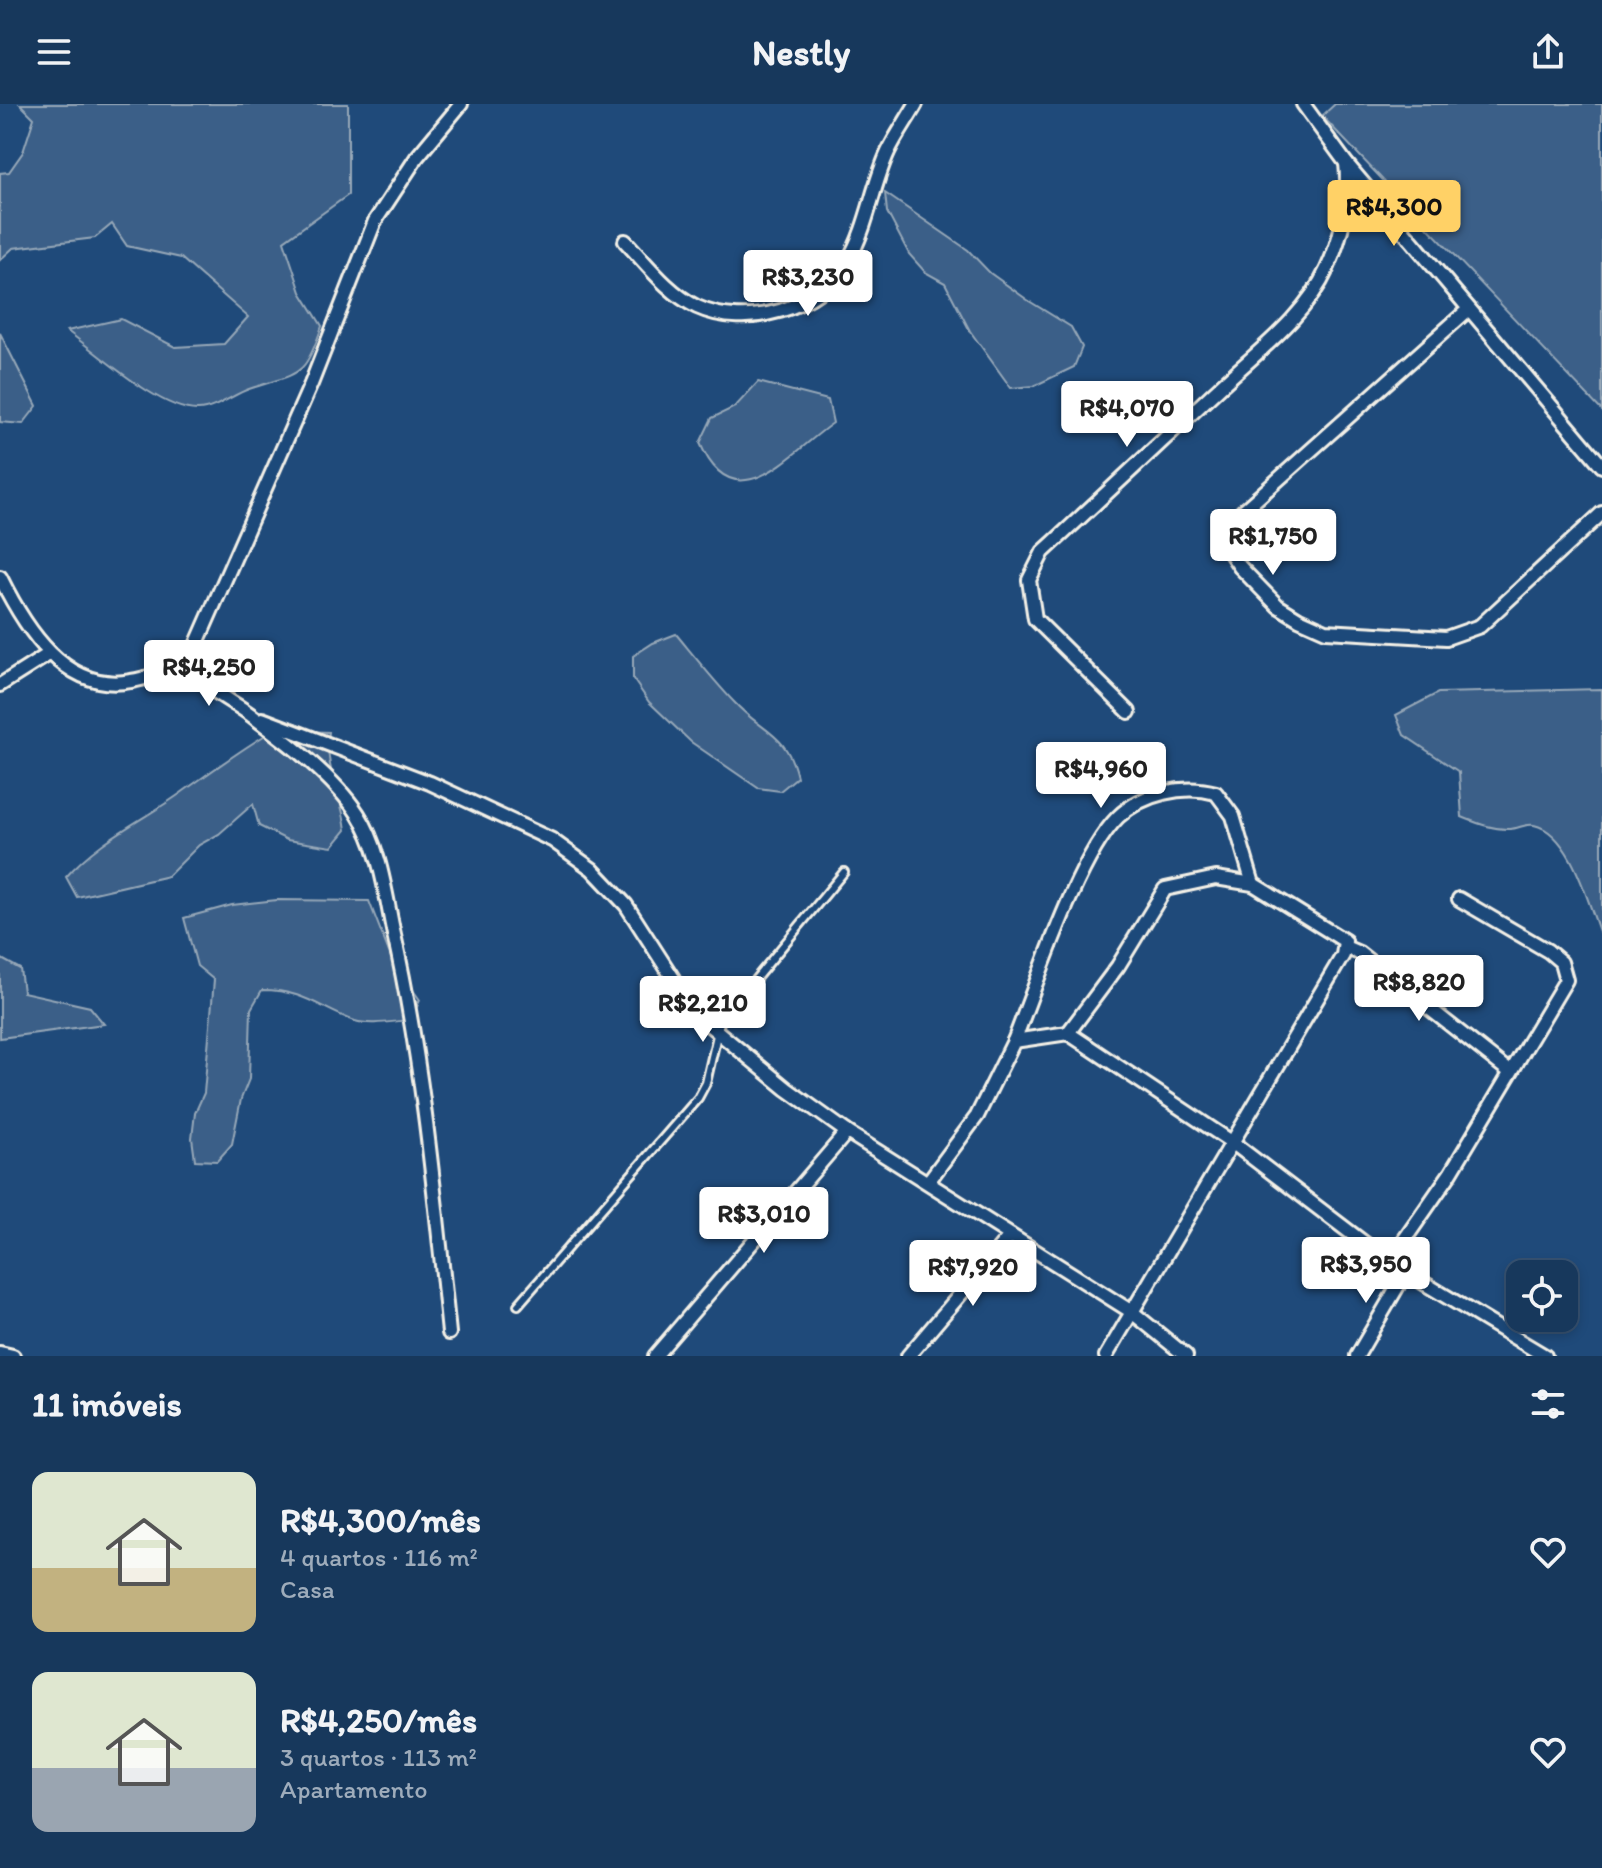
<!DOCTYPE html>
<html lang="pt">
<meta charset="utf-8">
<style>
:root{--surface:#17385c;--page:#244365;--text:#f1f3f6;--muted:#9eacbb;--line:#365272;--accent:#ffd166}
body{margin:0;font-family:Itim,sans-serif;background:var(--page);color:var(--text);height:100vh;display:flex;flex-direction:column;font-size:30px;white-space:nowrap}
*{box-sizing:border-box;margin:0}
p{font-size:26px;color:var(--muted)}
.icon{flex:none;width:44px;height:44px;fill:none;stroke:currentColor;stroke-width:2;stroke-linecap:round;stroke-linejoin:round}
.map{position:relative;height:1252px;overflow:hidden}
.panel{display:flex;flex-direction:column;background:var(--surface);flex:1}
.panel>*{flex:none}
.tools{position:absolute;left:1506px;top:1156px;display:grid;gap:16px}
.tools a{display:grid;place-items:center;width:72px;height:72px;border-radius:16px;background:var(--surface);box-shadow:0 4px 12px #0003,0 0 0 2px var(--line);font-size:40px}
.price{position:absolute;translate:-50% -68px;padding:0 18px;border-radius:8px;background:#fff;color:#222;font-size:26px;line-height:52px;filter:drop-shadow(0 2px 4px #0008)}
.price::after{content:'';position:absolute;left:50%;top:48px;width:24px;height:18px;margin-left:-12px;background:inherit;clip-path:polygon(0 0,100% 0,50% 100%)}
.price.active{background:var(--accent);color:#111}
ul{padding:0;list-style:none}
li{display:flex;align-items:center;gap:24px;height:200px;padding:0 32px}
li span{display:grid;place-items:center;flex:none;width:224px;height:160px;border-radius:16px;color:#555}
li>.icon{margin-inline-start:auto}
span .icon{width:96px;height:96px;fill:#fffc;stroke-width:1}
li b{font-size:34px}
h2{display:flex;justify-content:space-between;align-items:center;height:96px;padding:0 32px;font-size:34px}
header{display:flex;justify-content:space-between;align-items:center;height:104px;padding:0 32px;background:var(--surface);font-size:36px;font-weight:700}
.map>svg:first-child{display:block}
.green{fill:#3a5f88;stroke:#97a8b8;stroke-width:2}
.lines{fill:none;stroke-linecap:round;stroke-linejoin:round}
.service-casing{stroke:#f4f1e8;stroke-width:12}
.minor-casing{stroke:#f4f1e8;stroke-width:18}
.service{stroke:#1f4a7a;stroke-width:6}
.minor{stroke:#1f4a7a;stroke-width:12}
</style>
<header><svg class="icon" aria-label="menu" viewBox="0 0 24 24"><path d="M4 6h16M4 12h16M4 18h16"/></svg>Nestly<svg class="icon" aria-label="share" viewBox="0 0 24 24"><path d="M12 15V3M7 8l5-5 5 5M5 13v7h14v-7"/></svg></header>
<div class="map">
<svg width="1602" height="1252" viewBox="0 0 1602 1252">
<rect width="100%" height="100%" fill="#1f4a7a"/>
<filter id="ink" filterUnits="userSpaceOnUse"><feTurbulence type="fractalNoise" baseFrequency=".0125" numOctaves="2"/><feDisplacementMap in="SourceGraphic" scale="16" xChannelSelector="R" yChannelSelector="G"/><feConvolveMatrix kernelMatrix="1 2 1 2 8 2 1 2 1" color-interpolation-filters="sRGB"/></filter>
<g filter="url(#ink)">
<g class="green">
<path d="M20,0H348V91L284,137L301,188L322,222C304,276 299,268 249,285C234,290 214,306 198,306C160,307 98,249 67,227L121,215L175,243L224,240L248,213L181,154L127,142L112,120L95,134L13,144L0,156V69L9,68L23,48L34,14Z"/>
<path d="M1335,0H1602V307L1322,12Z"/>
<path d="M885,89L968,146L990,169L1029,197L1071,223L1082,243L1074,263L1034,282L1011,284L970,227L945,179L925,168L909,150L887,108Z"/>
<path d="M0,229L37,302L23,320L0,318Z"/>
<path d="M758,278L828,296L833,319C792,347 735,421 700,339L712,314L735,303Z"/>
<path d="M676,530C695,553 714,577 734,598C761,628 787,628 797,673L780,687L758,684L691,638L649,598L633,575V552L653,539Z"/>
<path d="M1602,585V835C1589,803 1572,729 1534,721C1526,719 1518,725 1510,725C1493,726 1477,719 1462,713L1459,668L1404,631L1396,611L1438,589Z"/>
<path d="M274,626L329,628C324,666 342,690 346,726L332,743L287,736L259,722L253,700L219,730L199,741L168,772L77,793L66,773C98,736 142,717 181,689C212,667 241,645 274,626Z"/>
<path d="M277,796L369,797L392,856L420,896L411,916C394,917 371,922 355,917C319,904 304,886 262,886L251,905L249,975L241,995L232,1040L217,1057L195,1056L192,1034L195,1009L204,989L214,876L197,862L184,814L232,801Z"/>
<path d="M0,854L20,865L23,888L90,903L104,920L0,934Z"/>
</g>
<g class="lines">
<g class="service-casing">
<path id="service" d="M518,1201L698,994L706,979L720,918L844,768"/>
</g>
<g class="minor-casing">
<g id="minor">
<path d="M1303,0L1346,59L1602,362"/>
<path d="M625,137C646,159 668,189 697,203C747,226 820,205 848,157C868,122 872,83 888,48C896,31 907,16 916,0"/>
<path d="M1469,205L1225,423L1226,442L1240,463L1278,502L1299,515L1326,527L1446,534L1480,522L1602,409"/>
<path d="M0,473C25,524 66,590 131,577C152,574 171,563 190,555"/>
<path d="M0,581L49,550"/>
<path d="M1129,608L1035,515L1029,476L1043,448C1103,393 1162,337 1221,282C1257,248 1306,212 1327,165C1342,132 1350,95 1346,59"/>
<path d="M262,615L430,679L552,736L592,765L626,801L696,910L787,985L847,1028L1132,1208L1186,1252"/>
<path d="M1345,843L1359,849L1510,968"/>
<path d="M1068,929L1118,862L1165,785L1216,774L1253,780L1345,837L1343,851L1106,1252"/>
<path d="M1014,937C1037,880 1077,754 1118,713C1143,689 1184,680 1216,689L1233,712L1253,780"/>
<path d="M928,1078L977,1012L1014,937L1068,929L1233,1039L1389,1158L1545,1252"/>
<path d="M1389,1158L1450,1070L1566,876L1561,858L1548,847L1459,795"/>
<path d="M449,1229C435,1094 423,959 393,826C385,787 380,744 358,710C333,672 287,638 251,611C229,594 198,584 190,555L311,280L375,117L417,53L461,0"/>
<path d="M0,1249L13,1252"/>
<path d="M655,1252L847,1028"/>
<path d="M908,1252L1010,1132"/>
<path d="M1357,1252L1406,1168"/>
</g>
</g>
<use href="#service" class="service"/>
<use href="#minor" class="minor"/>
</g>
</g>
</svg>
<div class="tools">
<a><svg class="icon" aria-label="locate" viewBox="0 0 24 24"><circle cx="12" cy="12" r="6"/><path d="M12 2v4M12 18v4M2 12h4M18 12h4"/></svg></a>
</div>
<b class="price active" style="left:1394px;top:144px">R$4,300</b>
<b class="price" style="left:808px;top:214px">R$3,230</b>
<b class="price" style="left:1127px;top:345px">R$4,070</b>
<b class="price" style="left:1273px;top:473px">R$1,750</b>
<b class="price" style="left:209px;top:604px">R$4,250</b>
<b class="price" style="left:1101px;top:706px">R$4,960</b>
<b class="price" style="left:1419px;top:919px">R$8,820</b>
<b class="price" style="left:703px;top:940px">R$2,210</b>
<b class="price" style="left:764px;top:1151px">R$3,010</b>
<b class="price" style="left:1366px;top:1201px">R$3,950</b>
<b class="price" style="left:973px;top:1204px">R$7,920</b>
</div>
<section class="panel">
<h2>11 imóveis<svg class="icon" aria-label="filters" viewBox="0 0 24 24"><path d="M4 7h16M4 17h16"/><circle cx="9" cy="7" r="2"/><circle cx="15" cy="17" r="2"/></svg></h2>
<ul>
<li><span style="background:linear-gradient(#dfe7d0 60%,#c2b280 0)"><svg class="icon" aria-label="home" viewBox="0 0 24 24"><path d="M3 11l9-7 9 7M6 9v11h12V9"/></svg></span><div><b>R$4,300/mês</b><p>4 quartos · 116 m²</p><p>Casa</p></div><svg class="icon" aria-label="heart" viewBox="0 0 24 24"><path d="M12 20l-8-8c-3-5 5-10 8-4 3-6 11-1 8 4z"/></svg></li>
<li><span style="background:linear-gradient(#dfe7d0 60%,#9aa5b1 0)"><svg class="icon" aria-label="home" viewBox="0 0 24 24"><path d="M3 11l9-7 9 7M6 9v11h12V9"/></svg></span><div><b>R$4,250/mês</b><p>3 quartos · 113 m²</p><p>Apartamento</p></div><svg class="icon" aria-label="heart" viewBox="0 0 24 24"><path d="M12 20l-8-8c-3-5 5-10 8-4 3-6 11-1 8 4z"/></svg></li>
</ul>
</section>
